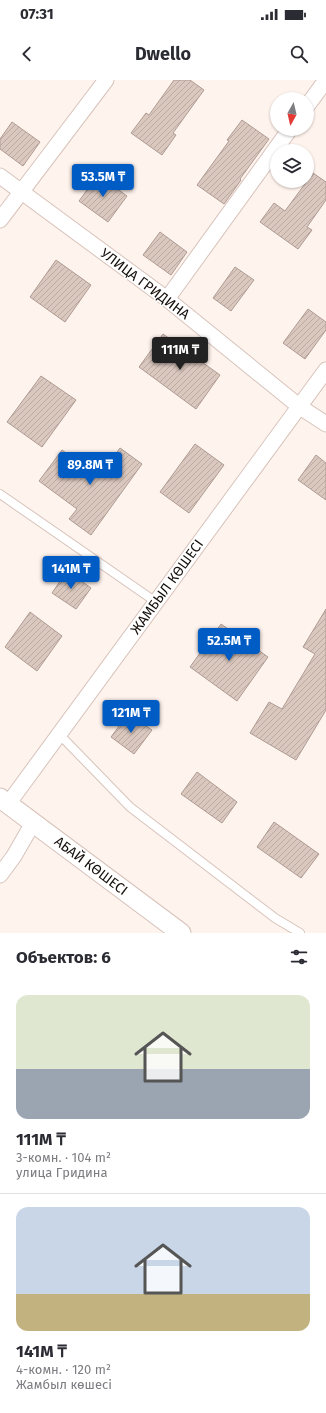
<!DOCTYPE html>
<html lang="ru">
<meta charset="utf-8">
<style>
:root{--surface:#fff;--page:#f7f7f7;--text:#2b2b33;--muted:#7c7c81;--line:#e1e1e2;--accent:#005cc5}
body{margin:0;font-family:"Fira Sans",sans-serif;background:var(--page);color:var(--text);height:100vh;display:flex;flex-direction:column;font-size:15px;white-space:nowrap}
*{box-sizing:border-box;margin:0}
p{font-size:13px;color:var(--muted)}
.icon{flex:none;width:22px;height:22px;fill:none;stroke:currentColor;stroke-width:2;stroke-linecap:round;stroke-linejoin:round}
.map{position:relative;height:853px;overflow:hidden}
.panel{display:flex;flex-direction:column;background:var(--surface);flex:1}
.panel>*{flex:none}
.needle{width:26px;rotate:188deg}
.fabs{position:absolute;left:270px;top:12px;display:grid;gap:8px}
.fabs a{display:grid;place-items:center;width:44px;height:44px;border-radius:50%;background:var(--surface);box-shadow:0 1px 3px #0004;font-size:20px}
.price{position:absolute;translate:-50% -34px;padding:0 9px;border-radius:4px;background:var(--accent);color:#fff;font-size:13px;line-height:26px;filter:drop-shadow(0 1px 2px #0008)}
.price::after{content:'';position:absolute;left:50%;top:24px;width:12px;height:9px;margin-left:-6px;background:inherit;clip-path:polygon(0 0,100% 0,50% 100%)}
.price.selected{background:#222;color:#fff}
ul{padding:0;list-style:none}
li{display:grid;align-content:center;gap:8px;height:212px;padding:0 16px}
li+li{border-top:1px solid var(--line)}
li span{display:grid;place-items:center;height:124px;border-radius:12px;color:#555}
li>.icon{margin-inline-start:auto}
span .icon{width:72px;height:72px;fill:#fffc;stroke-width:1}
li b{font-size:17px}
h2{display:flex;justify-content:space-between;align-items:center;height:48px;padding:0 16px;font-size:17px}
.status{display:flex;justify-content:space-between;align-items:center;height:28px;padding:0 20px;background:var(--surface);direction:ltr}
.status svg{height:11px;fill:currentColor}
header{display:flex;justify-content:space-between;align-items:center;height:52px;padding:0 16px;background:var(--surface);font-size:18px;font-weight:700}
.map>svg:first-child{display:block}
.building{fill:url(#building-hatch);stroke:#ae9c94}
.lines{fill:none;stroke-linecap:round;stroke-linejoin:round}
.service-casing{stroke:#d7c3bb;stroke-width:10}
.minor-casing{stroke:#d7c3bb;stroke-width:17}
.tertiary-casing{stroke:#d7c3bb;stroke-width:21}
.service{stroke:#fff;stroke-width:8}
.minor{stroke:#fff;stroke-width:15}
.tertiary{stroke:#fff;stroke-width:19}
.labels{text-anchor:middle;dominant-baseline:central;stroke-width:3;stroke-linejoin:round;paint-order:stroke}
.street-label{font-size:14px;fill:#150f0c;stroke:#fff}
</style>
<div class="status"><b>07:31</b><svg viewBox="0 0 49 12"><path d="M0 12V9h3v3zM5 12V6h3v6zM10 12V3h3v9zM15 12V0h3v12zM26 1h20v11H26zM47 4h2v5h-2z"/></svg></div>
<header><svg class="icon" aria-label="back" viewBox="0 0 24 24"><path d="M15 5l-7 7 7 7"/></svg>Dwello<svg class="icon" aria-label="search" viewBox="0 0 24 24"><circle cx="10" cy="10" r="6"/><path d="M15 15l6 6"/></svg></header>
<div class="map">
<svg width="326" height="853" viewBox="0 0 326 853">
<defs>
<pattern id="building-hatch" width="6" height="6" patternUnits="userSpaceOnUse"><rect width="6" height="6" fill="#dac7be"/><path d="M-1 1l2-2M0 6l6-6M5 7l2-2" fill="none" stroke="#baaaa2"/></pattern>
</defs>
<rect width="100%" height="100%" fill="#fff3ed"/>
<g class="building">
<path d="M174,0H190L204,10L173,53L176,55L162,75L131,53L146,33L149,35Z"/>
<path d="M242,40L269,59L240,99L241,100L224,124L197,105L229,61L227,60Z"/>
<path d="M12,42L40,62L23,86L0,69V59Z"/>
<path d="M313,93L326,102V120L307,147L312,150L298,169L260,142L274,123L285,131Z"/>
<path d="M98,95L127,116L108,142L79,121Z"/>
<path d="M160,152L187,172L171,195L143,175Z"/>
<path d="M56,180L91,205L65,242L30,217Z"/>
<path d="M235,187L254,200L231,231L213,218Z"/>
<path d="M308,229L326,242V250L305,279L283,263Z"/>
<path d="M163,254L220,295L196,329L139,287Z"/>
<path d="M41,296L76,320L42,367L7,342Z"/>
<path d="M195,364L224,385L189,433L160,412Z"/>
<path d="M120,368L142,384L91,455L69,439L77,429L39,401L62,370L99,397Z"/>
<path d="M316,375L326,383V420L298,400Z"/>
<path d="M67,491L91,508L76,529L52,513Z"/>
<path d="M326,529V630L296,680L250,653L269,622L282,629L315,574L303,567Z"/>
<path d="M30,532L62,556L37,591L5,567Z"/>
<path d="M221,544L268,577L237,621L190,587Z"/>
<path d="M128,634L152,650L134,674L111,657Z"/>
<path d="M197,692L237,722L222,743L181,714Z"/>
<path d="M274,742L319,774L301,798L257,767Z"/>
</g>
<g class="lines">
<g class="service-casing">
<g id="service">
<path d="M0,414L156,522"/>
<path d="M59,654L130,727L275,838L300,853"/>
</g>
</g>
<g class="minor-casing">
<g id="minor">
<path d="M307,26L326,0"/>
<path d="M0,96L167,219L300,327L326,344"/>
<path d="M0,140L106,0"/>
<path d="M167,219L290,49"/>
<path d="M8,724L326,290"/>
<path d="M0,795L14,776L33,743"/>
</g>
</g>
<g class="tertiary-casing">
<path id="tertiary" d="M0,718L181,853"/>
</g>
<use href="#service" class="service"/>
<use href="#minor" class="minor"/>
<use href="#tertiary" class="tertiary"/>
</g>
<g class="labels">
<g class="street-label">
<text transform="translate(145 204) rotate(37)">УЛИЦА ГРИДИНА</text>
<text transform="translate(167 507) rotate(-54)">ЖАМБЫЛ КӨШЕСІ</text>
<text transform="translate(91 786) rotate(37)">АБАЙ КӨШЕСІ</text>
</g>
</g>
</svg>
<div class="fabs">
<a><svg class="needle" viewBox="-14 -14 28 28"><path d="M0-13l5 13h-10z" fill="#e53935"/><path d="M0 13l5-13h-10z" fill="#7c7c81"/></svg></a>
<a><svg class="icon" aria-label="layers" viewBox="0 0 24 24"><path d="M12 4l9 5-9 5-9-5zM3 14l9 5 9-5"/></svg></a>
</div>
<b class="price" style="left:103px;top:118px">53.5M ₸</b>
<b class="price selected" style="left:180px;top:291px">111M ₸</b>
<b class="price" style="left:90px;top:406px">89.8M ₸</b>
<b class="price" style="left:71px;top:510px">141M ₸</b>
<b class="price" style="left:229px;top:582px">52.5M ₸</b>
<b class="price" style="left:131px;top:654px">121M ₸</b>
</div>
<section class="panel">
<h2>Объектов: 6<svg class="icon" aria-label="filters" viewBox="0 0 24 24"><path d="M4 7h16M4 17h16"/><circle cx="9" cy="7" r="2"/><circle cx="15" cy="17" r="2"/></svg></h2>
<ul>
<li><span style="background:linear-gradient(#dfe7d0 60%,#9aa5b1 0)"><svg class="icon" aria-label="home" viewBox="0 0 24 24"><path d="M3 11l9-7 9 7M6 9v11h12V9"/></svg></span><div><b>111M ₸</b><p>3-комн. · 104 m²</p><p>улица Гридина</p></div></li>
<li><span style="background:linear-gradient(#c9d6e8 70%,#c2b280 0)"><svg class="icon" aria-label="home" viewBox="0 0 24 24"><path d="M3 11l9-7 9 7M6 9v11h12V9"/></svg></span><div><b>141M ₸</b><p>4-комн. · 120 m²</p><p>Жамбыл көшесі</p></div></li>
</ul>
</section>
